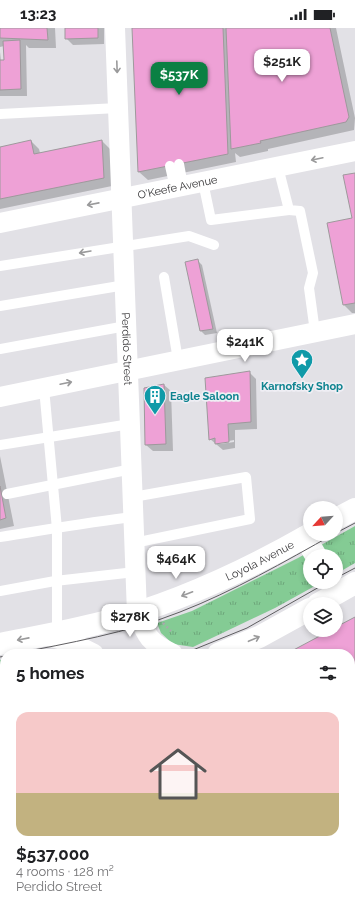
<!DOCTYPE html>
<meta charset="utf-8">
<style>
:root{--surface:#fff;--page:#f2f2f2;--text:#202124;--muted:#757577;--accent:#0b8043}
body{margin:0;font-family:Raleway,sans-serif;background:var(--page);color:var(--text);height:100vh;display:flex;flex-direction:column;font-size:15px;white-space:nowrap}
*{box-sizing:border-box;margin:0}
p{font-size:13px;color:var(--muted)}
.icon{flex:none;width:22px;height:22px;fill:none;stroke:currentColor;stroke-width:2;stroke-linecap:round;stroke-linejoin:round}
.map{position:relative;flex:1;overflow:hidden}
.side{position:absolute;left:0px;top:621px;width:355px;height:268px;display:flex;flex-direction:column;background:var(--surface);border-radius:16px 16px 0 0;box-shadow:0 2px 6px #0003}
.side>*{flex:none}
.needle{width:26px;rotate:244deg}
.tools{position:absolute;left:303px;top:473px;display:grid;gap:8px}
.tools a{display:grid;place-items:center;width:40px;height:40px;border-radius:50%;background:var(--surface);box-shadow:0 2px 6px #0003;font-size:20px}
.price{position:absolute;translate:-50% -34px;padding:0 9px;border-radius:8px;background:#fff;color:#222;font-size:13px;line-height:26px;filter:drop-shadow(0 1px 2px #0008)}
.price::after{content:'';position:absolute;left:50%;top:24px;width:12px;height:9px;margin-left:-6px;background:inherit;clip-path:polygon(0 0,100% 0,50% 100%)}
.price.on{background:var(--accent);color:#fff}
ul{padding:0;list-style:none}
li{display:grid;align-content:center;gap:8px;height:212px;padding:0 16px}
li span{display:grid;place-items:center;height:124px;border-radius:12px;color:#555}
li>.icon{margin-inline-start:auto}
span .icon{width:72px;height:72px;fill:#fffc;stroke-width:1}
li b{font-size:17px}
h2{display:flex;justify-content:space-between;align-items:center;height:48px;padding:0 16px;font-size:17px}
.status{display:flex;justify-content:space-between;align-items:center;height:28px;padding:0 20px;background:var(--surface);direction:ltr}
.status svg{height:11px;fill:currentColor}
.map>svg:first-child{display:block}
.grass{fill:url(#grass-tufts)}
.shadow{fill:#0003;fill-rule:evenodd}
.building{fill:#eea1d6;stroke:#9e999c}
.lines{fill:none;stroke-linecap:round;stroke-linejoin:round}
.path{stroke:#aaa9ad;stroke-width:2.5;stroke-dasharray:2 3;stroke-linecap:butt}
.lane{stroke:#fff;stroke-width:10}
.street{stroke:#fff;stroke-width:20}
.secondary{stroke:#fff;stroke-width:22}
.tram{stroke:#5f5e61;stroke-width:1}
.oneway{stroke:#9a9a9b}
.labels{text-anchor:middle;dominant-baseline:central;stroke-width:3.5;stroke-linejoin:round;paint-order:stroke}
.street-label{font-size:11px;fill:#363537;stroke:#efeef4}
.culture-label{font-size:11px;font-weight:bold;fill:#0d838f;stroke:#efeef4}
</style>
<div class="status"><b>13:23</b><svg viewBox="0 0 49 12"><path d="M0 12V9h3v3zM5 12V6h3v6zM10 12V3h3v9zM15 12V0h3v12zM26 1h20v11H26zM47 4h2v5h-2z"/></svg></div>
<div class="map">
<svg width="355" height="889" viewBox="0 0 355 889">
<defs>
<pattern id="grass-tufts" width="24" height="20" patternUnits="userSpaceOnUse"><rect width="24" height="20" fill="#84cb94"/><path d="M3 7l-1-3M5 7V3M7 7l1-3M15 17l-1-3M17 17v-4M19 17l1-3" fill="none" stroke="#6da67a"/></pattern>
</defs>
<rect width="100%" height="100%" fill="#e2e1e6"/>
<g class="grass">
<path d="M355,498V535L336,546V528H310V554H322L275,580L193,619L173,616L161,605L157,595L192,583L298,530Z"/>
<path d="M5,631V665L0,666V632Z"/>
<path d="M5,707V884H126V889H0V708Z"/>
</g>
<g class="shadow">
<path d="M0,0H55L56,20H29L26,17L27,68H0V24L1,33H5L4,18L0,19Z"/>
<path d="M66,0H104V16L73,17L66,10Z"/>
<path d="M133,0H336L355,90L354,102L268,121V123L240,129L235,125L236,134L148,152L139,144Z"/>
<path d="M31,113L39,121L40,125L102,113L110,121L112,158L0,181V120Z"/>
<path d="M355,146V285H352L344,277L353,191Z"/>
<path d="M197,232L202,237L217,305L205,307L201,303Z"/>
<path d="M249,344L256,351L257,401L235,402V420L223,422L210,411ZM234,412V414L220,416L218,415Z"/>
<path d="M164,357L171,363L173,423H153L146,417Z"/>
<path d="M0,428L14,498L0,501Z"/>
<path d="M355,591V682H350V626H288Z"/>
<path d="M350,774L355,777V889H269L270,884H350Z"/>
<path d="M16,884H47L46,887H30Z"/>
</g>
<g class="building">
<path d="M0,0H47L48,12L0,10Z"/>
<path d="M65,0H98V10L65,11Z"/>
<path d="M132,0H223L228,126L138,144Z"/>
<path d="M226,0H330L349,89L346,94L260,113L261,115L231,121Z"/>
<path d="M20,12L21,61L0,62V32H4L3,13Z"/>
<path d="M31,112L34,126L102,112L104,150L0,171V119Z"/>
<path d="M355,145V275L343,277L327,195L352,190L343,147Z"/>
<path d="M198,231L213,301L200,303L185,234Z"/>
<path d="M250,343L251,394L228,396L229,414L215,416V410L209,412L205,350Z"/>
<path d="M164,356L166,416L145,417L144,360Z"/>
<path d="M0,458L6,490L0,492Z"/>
<path d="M355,589V673H350V626H286L331,602H336V599Z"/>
<path d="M350,775L355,776V820L350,858Z"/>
<path d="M5,842V877L0,876V852L2,843Z"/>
<path d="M269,884H347L346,889H268Z"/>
</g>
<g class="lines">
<g class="path">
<path d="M163,595L171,603"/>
<path d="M0,761L5,759"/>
<path d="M0,838L5,837"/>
<path d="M0,883C17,889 37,889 55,884"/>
</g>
<g class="lane">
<path d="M0,86L118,80"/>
<path d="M179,136L183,158"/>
<path d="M170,138L175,160"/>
<path d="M278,139L289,182L300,183L313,245L309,260L315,304"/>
<path d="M203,154L211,192L289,182"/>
<path d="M0,238L189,208L214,217"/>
<path d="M164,249L178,332"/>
<path d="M0,278L125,257"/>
<path d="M0,321L126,298"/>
<path d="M44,360L57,501V604"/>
<path d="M0,417L130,396"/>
<path d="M7,466L132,441"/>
<path d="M133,469L246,449L250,491L134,515"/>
<path d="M0,509C45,502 89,494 133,489"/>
<path d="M0,563L55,553L135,544"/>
</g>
<g class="street">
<path id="s1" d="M115,0L137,585C147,609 149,614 173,626"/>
<path id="s2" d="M0,195L355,123"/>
<path d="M0,369L355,296"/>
<path d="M45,607L70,614L94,626"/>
<path d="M148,884V889"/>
</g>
<g class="secondary">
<path d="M336,491L355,481"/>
<path d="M305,509L316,528"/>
<path d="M318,576L355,555"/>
<path id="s3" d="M0,616C35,609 70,603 104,594C177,575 245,543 310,506"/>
<path d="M218,626L259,609L310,581"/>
<path d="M0,683L5,682"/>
</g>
<g class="tram">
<path d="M336,505L355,495"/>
<path d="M336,550L355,540"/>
<path d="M13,626C69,615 127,605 180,584C234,563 284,534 334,506"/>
<path d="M183,626L247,600L328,554"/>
<path d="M0,629L5,628"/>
<path d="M0,670L5,669"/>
</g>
</g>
<defs><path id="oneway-shaft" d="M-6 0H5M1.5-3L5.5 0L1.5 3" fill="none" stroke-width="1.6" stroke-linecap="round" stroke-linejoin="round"/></defs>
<g class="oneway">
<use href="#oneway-shaft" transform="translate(117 39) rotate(88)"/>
<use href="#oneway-shaft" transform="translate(317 131) rotate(168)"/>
<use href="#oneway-shaft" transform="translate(93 176) rotate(169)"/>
<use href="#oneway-shaft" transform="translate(85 224) rotate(170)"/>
<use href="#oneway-shaft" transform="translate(66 355) rotate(-12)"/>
<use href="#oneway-shaft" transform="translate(187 566) rotate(159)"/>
<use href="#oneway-shaft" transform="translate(23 611) rotate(169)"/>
<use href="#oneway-shaft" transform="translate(254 611) rotate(-23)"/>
</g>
<defs>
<g id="sight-pin" transform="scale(1.15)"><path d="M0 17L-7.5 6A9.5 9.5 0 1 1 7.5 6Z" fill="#0f9aa8" stroke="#efeef4"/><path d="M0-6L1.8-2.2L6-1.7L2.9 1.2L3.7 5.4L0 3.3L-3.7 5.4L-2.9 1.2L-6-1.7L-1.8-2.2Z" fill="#fff"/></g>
<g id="building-pin" transform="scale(1.15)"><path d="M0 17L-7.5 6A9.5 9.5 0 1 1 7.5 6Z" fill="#0f9aa8" stroke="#efeef4"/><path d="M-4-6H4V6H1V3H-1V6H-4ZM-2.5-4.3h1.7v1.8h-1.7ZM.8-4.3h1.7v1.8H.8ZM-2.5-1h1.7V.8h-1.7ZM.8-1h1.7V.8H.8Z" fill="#fff"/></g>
</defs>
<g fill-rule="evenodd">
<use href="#sight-pin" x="302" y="332"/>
<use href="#building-pin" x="155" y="368"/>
</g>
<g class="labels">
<g class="street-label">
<text stroke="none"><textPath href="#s2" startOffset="181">O'Keefe Avenue</textPath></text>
<text stroke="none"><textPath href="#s1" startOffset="321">Perdido Street</textPath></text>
<text stroke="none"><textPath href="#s3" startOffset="274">Loyola Avenue</textPath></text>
</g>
<g class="culture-label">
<text x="302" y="358">Karnofsky Shop</text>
<text x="170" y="368" text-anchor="start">Eagle Saloon</text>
</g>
</g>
</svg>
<div class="tools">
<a><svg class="needle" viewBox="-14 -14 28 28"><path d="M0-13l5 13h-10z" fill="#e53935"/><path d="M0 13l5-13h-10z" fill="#757577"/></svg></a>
<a><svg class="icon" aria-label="locate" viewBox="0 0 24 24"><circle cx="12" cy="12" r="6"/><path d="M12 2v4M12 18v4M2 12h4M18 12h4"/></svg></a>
<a><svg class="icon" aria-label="layers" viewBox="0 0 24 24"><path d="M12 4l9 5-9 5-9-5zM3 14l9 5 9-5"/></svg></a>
</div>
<b class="price" style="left:282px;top:55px">$251K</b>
<b class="price on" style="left:179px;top:68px">$537K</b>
<b class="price" style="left:245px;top:335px">$241K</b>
<b class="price" style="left:176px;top:552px">$464K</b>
<b class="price" style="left:130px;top:610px">$278K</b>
<section class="side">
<h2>5 homes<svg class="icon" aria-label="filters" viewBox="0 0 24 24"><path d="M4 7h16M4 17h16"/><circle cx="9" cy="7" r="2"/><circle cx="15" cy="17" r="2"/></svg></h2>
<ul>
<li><span style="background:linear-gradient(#f6c9c9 65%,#c2b280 0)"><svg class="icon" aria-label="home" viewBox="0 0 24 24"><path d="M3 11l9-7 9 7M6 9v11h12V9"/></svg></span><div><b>$537,000</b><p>4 rooms · 128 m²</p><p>Perdido Street</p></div></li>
</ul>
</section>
</div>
